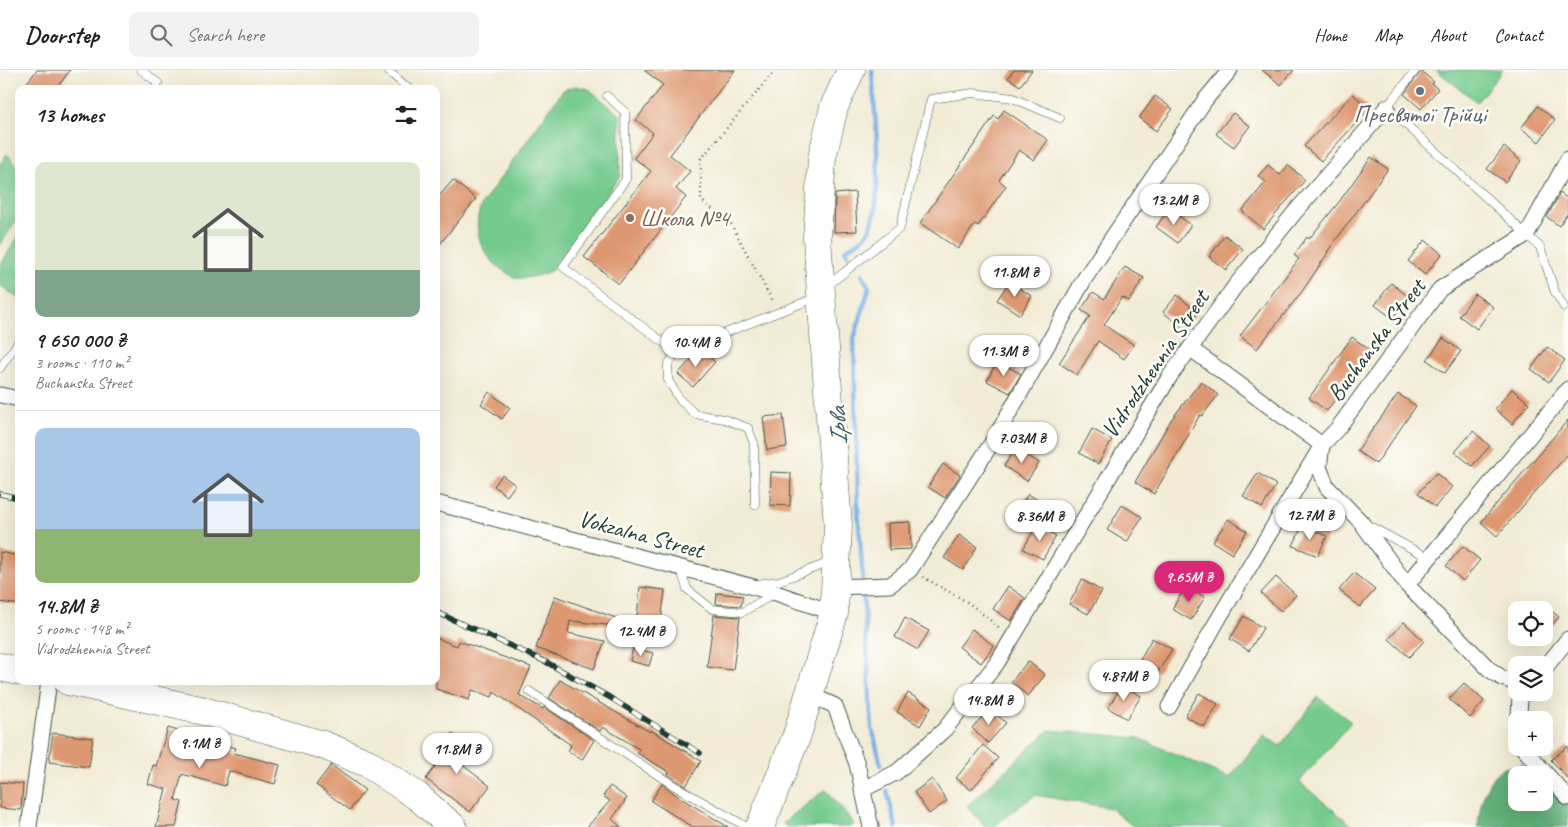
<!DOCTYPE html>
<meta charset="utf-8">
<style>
:root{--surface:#fff;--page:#f2f2f2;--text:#202124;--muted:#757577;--line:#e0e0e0;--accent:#db2777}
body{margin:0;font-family:Caveat,sans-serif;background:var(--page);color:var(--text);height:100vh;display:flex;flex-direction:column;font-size:19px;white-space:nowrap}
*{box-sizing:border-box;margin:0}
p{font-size:16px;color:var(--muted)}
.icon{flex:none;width:28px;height:28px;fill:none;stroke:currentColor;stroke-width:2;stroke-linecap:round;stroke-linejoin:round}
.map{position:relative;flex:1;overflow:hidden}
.details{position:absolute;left:15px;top:15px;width:425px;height:600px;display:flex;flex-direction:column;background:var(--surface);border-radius:10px;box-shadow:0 5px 20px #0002}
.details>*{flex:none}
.controls{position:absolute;left:1508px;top:531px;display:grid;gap:10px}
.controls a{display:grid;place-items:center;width:45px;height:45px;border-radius:10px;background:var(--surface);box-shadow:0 5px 20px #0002;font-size:25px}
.price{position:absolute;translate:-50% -42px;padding:0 11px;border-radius:18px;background:#fff;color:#222;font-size:16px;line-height:32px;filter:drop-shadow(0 1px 2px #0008)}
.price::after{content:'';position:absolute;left:50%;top:30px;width:15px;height:11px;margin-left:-8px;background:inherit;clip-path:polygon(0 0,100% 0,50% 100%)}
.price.current{background:var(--accent);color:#fff}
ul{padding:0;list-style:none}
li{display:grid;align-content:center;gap:10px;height:265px;padding:0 20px}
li+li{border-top:1px solid var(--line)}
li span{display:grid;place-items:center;height:155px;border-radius:10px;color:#555}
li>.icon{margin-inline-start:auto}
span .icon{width:90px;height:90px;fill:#fffc;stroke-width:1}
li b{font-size:21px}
h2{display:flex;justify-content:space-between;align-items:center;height:60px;padding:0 20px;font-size:21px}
header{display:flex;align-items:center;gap:30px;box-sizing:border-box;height:70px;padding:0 25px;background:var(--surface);border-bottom:1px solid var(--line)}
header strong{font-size:24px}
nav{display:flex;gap:28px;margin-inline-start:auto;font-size:18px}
.search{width:350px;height:45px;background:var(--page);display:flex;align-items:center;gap:12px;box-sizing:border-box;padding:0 18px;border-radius:10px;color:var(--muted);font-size:19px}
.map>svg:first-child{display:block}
.green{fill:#75ca8d;stroke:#4a8460}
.forest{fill:#60ae78;stroke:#407656}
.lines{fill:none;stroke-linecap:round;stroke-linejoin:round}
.stream{stroke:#75aee5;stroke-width:4.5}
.building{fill:#de9871}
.lane-casing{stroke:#3f574c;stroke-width:9}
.street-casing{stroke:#3f574c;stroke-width:17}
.highway-casing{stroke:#3f574c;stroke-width:29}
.path{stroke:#3f574c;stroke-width:2.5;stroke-dasharray:1 4;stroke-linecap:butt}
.lane{stroke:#fff;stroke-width:8}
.street{stroke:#fff;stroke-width:15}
.highway{stroke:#fff;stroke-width:28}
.rail-casing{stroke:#1f3d34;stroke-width:5.5}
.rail{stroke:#fdfcf7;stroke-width:4;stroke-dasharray:11;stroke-linecap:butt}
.worship-dot{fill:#6b7280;stroke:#fdfcf7;stroke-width:2}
.education-dot{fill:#8d6e63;stroke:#fdfcf7;stroke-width:2}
.labels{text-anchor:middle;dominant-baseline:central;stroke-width:5;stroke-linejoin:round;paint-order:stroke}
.worship-label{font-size:24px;fill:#5b616d;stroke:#fdfcf7}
.education-label{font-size:24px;fill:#785e54;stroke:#fdfcf7;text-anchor:start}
.street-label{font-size:24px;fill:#1f3d34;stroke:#fdfcf7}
.water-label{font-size:25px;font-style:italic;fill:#395f69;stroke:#fdfcf7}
</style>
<header>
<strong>Doorstep</strong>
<div class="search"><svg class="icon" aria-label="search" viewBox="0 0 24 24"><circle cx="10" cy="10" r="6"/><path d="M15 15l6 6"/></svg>Search here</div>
<nav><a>Home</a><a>Map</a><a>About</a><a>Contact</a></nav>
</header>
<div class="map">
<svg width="1568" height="757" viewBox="0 0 1568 757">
<rect width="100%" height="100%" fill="#fdfcf7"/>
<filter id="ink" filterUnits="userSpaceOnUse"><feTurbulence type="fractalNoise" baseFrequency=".02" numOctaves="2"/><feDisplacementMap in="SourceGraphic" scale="10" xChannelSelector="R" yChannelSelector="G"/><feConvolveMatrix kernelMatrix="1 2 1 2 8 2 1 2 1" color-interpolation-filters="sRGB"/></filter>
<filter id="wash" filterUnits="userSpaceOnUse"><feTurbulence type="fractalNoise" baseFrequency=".0096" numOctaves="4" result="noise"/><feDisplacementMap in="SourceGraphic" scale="20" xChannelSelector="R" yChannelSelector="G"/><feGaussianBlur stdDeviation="1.12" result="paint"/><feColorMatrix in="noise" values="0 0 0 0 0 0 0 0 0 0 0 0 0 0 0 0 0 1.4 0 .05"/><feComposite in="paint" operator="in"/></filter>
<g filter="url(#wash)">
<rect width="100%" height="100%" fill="#f2ecd6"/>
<g class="green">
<path d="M1436,0H1503L1477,32Z"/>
<path d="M576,16L589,19L620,45V106L551,201C540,205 529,209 517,208C512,207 508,203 504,201C480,185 471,159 482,134L563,20Z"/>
<path d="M7,84L19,98V146L0,175V94Z"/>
<path d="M19,165V229L0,215V196Z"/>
<path d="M1318,627L1351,652L1299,712L1354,757H1134L1111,738L1035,725L993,757H986L967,736L1049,660L1139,668L1229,708L1264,665L1280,676Z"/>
<path d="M826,719L854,754L850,757H786L783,753Z"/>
</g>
<path class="forest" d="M1522,695L1542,705H1516V732H1544V706L1568,718V757H1478C1478,741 1486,707 1502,699C1508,696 1516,696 1522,695Z"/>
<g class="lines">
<g class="stream">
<path d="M848,184L845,180C853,175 865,169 869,161C885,129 874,38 872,0"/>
<path d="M862,204L869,218L854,269L858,441L863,511"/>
<path d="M863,521L872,658L881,695"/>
<path d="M887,721L896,757"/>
</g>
</g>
<g id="blocks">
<g class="building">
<path d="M37,0H70L56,19H22Z"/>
<path d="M644,0H735L670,85L690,101L676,119L686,127L619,214L584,187L651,101L634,88L653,63L636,50L663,15Z"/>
<path d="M1014,0H1032L1020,16L1008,8Z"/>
<path d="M1262,0H1294L1281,15Z"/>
<path d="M1421,1L1434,12L1432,14L1438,19L1421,39L1404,24Z"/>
<path d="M1353,24L1369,39L1321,91L1304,76Z"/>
<path d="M1155,26L1173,39L1156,61L1139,48Z"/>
<path d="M1538,36L1555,50L1539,72L1521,58Z"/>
<path d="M1004,40L1048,70L1034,90L1019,80L999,110L1006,116L978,156L975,154L958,179L920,153L994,46L998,49Z"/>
<path d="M1233,43L1250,56L1234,77L1216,64Z"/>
<path d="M1504,77L1521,91L1505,112L1487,99Z"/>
<path d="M1371,87L1388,99L1327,182L1328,183L1303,220L1257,279L1240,266L1299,189L1294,185L1307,167L1309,169L1339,132Z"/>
<path d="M1268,95L1280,105L1288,95L1305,110L1263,159L1242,141L1266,112L1258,106Z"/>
<path d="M453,110L476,129L436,179V130Z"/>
<path d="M855,122L857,161L834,162L835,124Z"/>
<path d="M1560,123L1568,129V143L1559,156L1547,147Z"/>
<path d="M1169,139L1191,155L1178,173L1156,157Z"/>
<path d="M1225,165L1243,179L1226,200L1209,187Z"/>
<path d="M1425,170L1442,184L1425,205L1408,191Z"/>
<path d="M1125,197L1144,208L1129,231L1122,227L1104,255L1134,275L1124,289L1098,271L1077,305L1059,293L1090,246L1081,240L1093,222L1104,229Z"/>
<path d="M1009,212L1032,226L1020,245L997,230Z"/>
<path d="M1391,213L1409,227L1392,248L1375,235Z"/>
<path d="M1475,224L1493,237L1477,259L1459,246Z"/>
<path d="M1177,225L1198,242L1184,259L1163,242Z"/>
<path d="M1352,267L1370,280L1327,341L1309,328Z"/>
<path d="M1443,268L1461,281L1445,303L1427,290Z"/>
<path d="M1547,277L1565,290L1549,312L1531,299Z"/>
<path d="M700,279L715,292L693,317L678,304Z"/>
<path d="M997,291L1021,304L1010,323L987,311Z"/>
<path d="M1201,311L1218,325L1202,346L1200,345L1154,424L1135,412L1171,350Z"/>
<path d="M1512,319L1529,333L1512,354L1495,339Z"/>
<path d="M489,322L510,338L502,349L481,334Z"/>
<path d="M1398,324L1416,336L1376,394L1357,381Z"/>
<path d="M783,345L787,377L767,380L763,347Z"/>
<path d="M1568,350V384L1497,466L1481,452Z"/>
<path d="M1092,359L1112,370L1098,394L1079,383Z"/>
<path d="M1473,361L1490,376L1472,396L1455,382Z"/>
<path d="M1016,378L1039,393L1027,411L1004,396Z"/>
<path d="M943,394L960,405L945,428L928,417Z"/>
<path d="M771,402L791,403L790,436L770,435Z"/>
<path d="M1258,403L1276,415L1262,438L1243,426Z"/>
<path d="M1436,403L1452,417L1435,437L1418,423Z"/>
<path d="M502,405L515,415L507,426L494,416Z"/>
<path d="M1028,424L1040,431L1029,451L1016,443Z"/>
<path d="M1122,435L1142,447L1127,472L1107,460Z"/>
<path d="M1228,449L1247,461L1232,484L1213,472Z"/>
<path d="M910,452L911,479L889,480L888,453Z"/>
<path d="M1037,455L1056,466L1043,489L1023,479Z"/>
<path d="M1302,456L1327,466L1318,486L1293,476Z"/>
<path d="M959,465L977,477L963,500L944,488Z"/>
<path d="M1463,476L1480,490L1463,511L1446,496Z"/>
<path d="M0,482L19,486V535L0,532Z"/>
<path d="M1354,503L1375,520L1360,537L1339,520Z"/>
<path d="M1276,507L1296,525L1281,541L1261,523Z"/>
<path d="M1082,510L1102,521L1088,544L1069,534Z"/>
<path d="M1008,516L1025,528L1011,551L993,539Z"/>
<path d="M1186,516L1205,527L1191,550L1172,539Z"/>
<path d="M640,517L665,520L660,560L636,557Z"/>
<path d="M717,523L743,526L741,536L716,534Z"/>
<path d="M555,526L627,552L626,557L570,551L568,563L605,571L594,599L536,578Z"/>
<path d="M1544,535L1559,547L1544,565Z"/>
<path d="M714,545L740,547L733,600L707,597Z"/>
<path d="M1244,546L1263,558L1249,581L1230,569Z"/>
<path d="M905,548L929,561L918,580L895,567Z"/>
<path d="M1404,552L1424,571L1409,587L1389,569Z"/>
<path d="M972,559L994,576L981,593L959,577Z"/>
<path d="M436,568L457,576L459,571L531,597L519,625L543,639L544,637L594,670L582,690L568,681L571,675L494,622L492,627L472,620L469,630L436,619Z"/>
<path d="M1152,568L1172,579L1158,602L1139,591Z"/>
<path d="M633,578L653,583L649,596L630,591Z"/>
<path d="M1028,591L1045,605L1028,626L1011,612Z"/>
<path d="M560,610L650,662L651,660L701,691L686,716L668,705L669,702L637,683L639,679L603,657L600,661L549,628Z"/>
<path d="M1464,613L1484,631L1470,648L1449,629Z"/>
<path d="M1122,615L1141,626L1127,649L1108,638Z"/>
<path d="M908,623L931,637L920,656L897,642Z"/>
<path d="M1199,623L1218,634L1204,657L1185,646Z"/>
<path d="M990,638L1006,653L988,673L972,658Z"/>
<path d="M168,658L236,678L234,683L280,695L275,714L229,701L225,716L182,704L175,730L182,732L176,757H156L166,719L148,714L153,695L156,696Z"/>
<path d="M53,663L93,668L89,697L49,692Z"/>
<path d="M452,663L472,678L460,693L490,716L470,742L426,709L444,685L439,681Z"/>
<path d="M983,675L998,688L971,720L956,708Z"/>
<path d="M1568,676V709L1551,690Z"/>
<path d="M331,695L365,720L350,740L316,715Z"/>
<path d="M932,709L947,731L929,744L914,722Z"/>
<path d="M0,712L23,714L21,740L0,738Z"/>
<path d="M662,714L679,727L728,757H693L651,731Z"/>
<path d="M610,716L627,728L612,749L621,757H587L610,731L603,726Z"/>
</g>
</g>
</g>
<g filter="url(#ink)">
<use href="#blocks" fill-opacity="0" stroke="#3f574c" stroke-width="1"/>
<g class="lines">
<g class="lane-casing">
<g id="lane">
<path d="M141,0L158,13L155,19"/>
<path d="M387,0L409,19"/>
<path d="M1416,0L1387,37L1540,177L1555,222L1564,237"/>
<path d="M607,26L625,42L626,109L563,197L676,282L810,230L816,231"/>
<path d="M827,216L900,158L931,29L973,23L1013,28L1060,48"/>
<path d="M676,282L668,295V310L680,330L695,344L724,349L748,358L754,373L755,435"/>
<path d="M0,298L19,271"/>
<path d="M1368,455L1429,488"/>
<path d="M680,497L687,519L712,539L743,542L775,523"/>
<path d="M756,514L779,511L831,492"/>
<path d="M529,621L673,715L747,757"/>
</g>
</g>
<g class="street-casing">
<g id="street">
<path d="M1191,279L1322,375L1319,397L1327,417L1361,452L1407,515L1489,599L1502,608L1516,613"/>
<path d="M0,325L19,329"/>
<path d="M436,433L776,523L834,543"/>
<path d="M1407,515L1568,319"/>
<path d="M836,517L890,515L910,500L995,368L1085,208L1205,30L1230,0"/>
<path d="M1544,599L1568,569"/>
<path d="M809,624L835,636L857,694L871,757"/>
<path d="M1169,637L1216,553L1322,375L1338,358L1440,219L1527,164L1568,89"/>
<path d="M1519,650L1520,622"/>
<path d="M1523,678L1568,728"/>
<path d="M862,720L897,702L945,659L997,593L1170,306L1236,215L1296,141L1387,37"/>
<path d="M29,757L49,611"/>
</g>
</g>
<g class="highway-casing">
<g id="highway">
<path d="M0,597L19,601"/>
<path d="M68,611L200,640L323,675L367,693L417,726L453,757"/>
<path d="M760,757L797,665L834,543L838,456L817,168L822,88L834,37L851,0"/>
</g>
</g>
<g class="path">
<path d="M772,4L701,89V130L731,154L773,232"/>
<path d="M923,507L969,533L1001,559"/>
</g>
<use href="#lane" class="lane"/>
<use href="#street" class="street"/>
<use href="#highway" class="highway"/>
<g class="rail-casing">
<g id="rail">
<path d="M0,424L19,428"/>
<path d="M436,542L546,592L609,627L700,683"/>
</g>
</g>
<use href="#rail" class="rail"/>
</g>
</g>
<circle class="worship-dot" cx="1420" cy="21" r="5"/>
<circle class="education-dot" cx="630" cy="148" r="5"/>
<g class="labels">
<g class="worship-label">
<text x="1420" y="44">Пресвятої Трійці</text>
</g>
<g class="education-label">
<text x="640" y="148">Школа №4</text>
</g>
<g class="street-label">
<text transform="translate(1376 270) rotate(-53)">Buchanska Street</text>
<text transform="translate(1155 294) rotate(-56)">Vidrodzhennia Street</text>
<text transform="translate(641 464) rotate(15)">Vokzalna Street</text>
</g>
<g class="water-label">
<text transform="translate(838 356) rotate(-92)">Ірва</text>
</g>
</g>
</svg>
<div class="controls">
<a><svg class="icon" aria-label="locate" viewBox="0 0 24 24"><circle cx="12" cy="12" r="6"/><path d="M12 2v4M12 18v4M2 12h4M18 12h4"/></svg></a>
<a><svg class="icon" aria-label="layers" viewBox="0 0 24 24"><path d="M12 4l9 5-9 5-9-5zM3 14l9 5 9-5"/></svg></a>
<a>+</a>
<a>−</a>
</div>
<b class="price" style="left:1174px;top:156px">13.2M ₴</b>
<b class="price" style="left:1015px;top:228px">11.8M ₴</b>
<b class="price" style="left:696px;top:298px">10.4M ₴</b>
<b class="price" style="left:1004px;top:307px">11.3M ₴</b>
<b class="price" style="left:1022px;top:394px">7.03M ₴</b>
<b class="price" style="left:1310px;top:471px">12.7M ₴</b>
<b class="price" style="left:1040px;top:472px">8.36M ₴</b>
<b class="price current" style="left:1189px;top:533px">9.65M ₴</b>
<b class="price" style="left:641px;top:587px">12.4M ₴</b>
<b class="price" style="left:1124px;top:632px">4.87M ₴</b>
<b class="price" style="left:989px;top:656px">14.8M ₴</b>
<b class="price" style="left:200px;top:699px">9.1M ₴</b>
<b class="price" style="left:457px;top:705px">11.8M ₴</b>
<section class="details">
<h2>13 homes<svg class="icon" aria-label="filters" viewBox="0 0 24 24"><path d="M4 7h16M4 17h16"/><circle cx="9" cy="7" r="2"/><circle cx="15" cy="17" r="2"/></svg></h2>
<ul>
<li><span style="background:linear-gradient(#dfe7d0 70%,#7fa58c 0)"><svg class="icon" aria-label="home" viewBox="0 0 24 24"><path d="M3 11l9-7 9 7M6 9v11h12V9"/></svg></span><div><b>9 650 000 ₴</b><p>3 rooms · 110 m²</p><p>Buchanska Street</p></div></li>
<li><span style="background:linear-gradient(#a9c7e8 65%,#8fb573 0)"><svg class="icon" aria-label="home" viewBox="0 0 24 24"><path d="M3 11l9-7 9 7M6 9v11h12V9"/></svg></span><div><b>14.8M ₴</b><p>5 rooms · 148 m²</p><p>Vidrodzhennia Street</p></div></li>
</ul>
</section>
</div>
